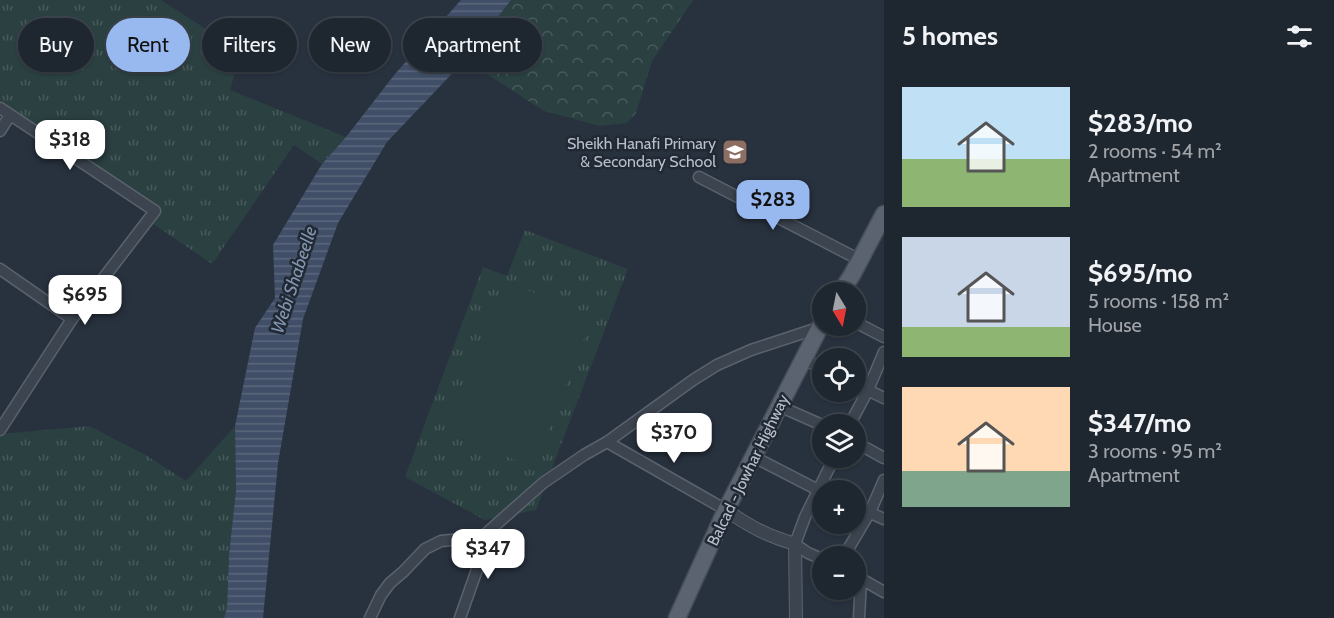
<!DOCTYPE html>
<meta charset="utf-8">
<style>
:root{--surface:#1e262f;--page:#2b323b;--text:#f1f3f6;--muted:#a1a5aa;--line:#3c434b;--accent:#98b9f0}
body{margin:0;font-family:Cabin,sans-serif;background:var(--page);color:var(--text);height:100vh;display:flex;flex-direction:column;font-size:22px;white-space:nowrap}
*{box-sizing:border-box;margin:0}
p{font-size:20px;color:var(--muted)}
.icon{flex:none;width:33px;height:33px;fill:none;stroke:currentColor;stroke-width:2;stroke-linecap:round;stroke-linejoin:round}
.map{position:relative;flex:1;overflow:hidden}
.details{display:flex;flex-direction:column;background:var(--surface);width:450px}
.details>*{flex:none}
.hud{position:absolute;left:18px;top:18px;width:570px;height:54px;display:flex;gap:12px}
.needle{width:39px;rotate:170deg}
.controls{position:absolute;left:812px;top:282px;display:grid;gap:12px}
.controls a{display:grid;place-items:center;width:54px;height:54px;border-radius:50%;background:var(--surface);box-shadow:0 2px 4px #0004,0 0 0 2px var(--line);font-size:30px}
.price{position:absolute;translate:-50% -51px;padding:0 14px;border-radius:12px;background:#fff;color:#222;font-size:20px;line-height:39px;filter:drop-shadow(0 2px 3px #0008)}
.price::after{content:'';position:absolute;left:50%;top:36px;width:18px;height:14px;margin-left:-9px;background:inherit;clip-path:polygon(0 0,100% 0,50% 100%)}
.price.on{background:var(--accent);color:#111}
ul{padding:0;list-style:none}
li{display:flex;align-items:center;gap:18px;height:150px;padding:0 18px}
li span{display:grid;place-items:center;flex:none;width:168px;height:120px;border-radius:0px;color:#555}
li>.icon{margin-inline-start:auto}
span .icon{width:72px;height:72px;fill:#fffc;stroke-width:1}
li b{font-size:26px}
h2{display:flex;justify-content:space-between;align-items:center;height:72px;padding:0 18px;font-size:26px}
.tag{padding:0 21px;border-radius:27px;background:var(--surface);box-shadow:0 2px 4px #0004,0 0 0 2px var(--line);font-size:21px;line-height:54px}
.tag.on{background:var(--accent);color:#111}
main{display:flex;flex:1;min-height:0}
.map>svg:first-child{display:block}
.grass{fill:url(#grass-tufts)}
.forest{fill:url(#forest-crowns)}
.pitch{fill:#2b4041}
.water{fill:url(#water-rules)}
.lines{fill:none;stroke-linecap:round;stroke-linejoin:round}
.minor-casing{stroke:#5a626d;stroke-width:13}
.tertiary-casing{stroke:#5a626d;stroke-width:14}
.primary-casing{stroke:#464d59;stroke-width:19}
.minor{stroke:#3c444f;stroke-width:10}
.tertiary{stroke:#3c444f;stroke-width:12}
.primary{stroke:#5a636f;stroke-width:16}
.labels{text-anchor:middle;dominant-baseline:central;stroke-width:5;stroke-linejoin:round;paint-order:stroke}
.poi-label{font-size:16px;fill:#b9bfca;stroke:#212935;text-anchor:end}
.street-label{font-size:16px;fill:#b9bfca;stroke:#212935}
.water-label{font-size:18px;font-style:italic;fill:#8395ae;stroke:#212935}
</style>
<main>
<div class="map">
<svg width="884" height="618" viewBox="0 0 884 618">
<defs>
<pattern id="grass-tufts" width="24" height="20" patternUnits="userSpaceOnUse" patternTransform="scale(1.5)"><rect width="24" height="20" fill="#2b4041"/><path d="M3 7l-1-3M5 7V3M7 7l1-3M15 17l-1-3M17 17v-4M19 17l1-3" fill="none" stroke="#485a5b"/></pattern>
<pattern id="forest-crowns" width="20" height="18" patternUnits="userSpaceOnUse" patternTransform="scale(1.5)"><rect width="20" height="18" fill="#2b4041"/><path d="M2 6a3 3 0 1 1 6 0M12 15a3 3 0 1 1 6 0" fill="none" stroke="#485a5b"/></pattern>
<pattern id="water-rules" width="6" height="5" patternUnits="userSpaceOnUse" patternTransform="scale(1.5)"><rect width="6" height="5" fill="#404f67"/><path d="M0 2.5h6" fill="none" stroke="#5a677b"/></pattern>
</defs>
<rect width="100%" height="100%" fill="#28323f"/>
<g class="grass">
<path d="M0,0H161L241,52L230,90L346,137L322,164L294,145L212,264L152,223L161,210L0,103Z"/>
<path d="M525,230L628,269L536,510L485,520L405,477L483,267L507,276Z"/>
<path d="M89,426L144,454L186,481L235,426L236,490L229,555L227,608L224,618H0V438L2,434Z"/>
</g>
<path class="forest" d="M511,0H693L652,61L636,113L627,123L600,126L544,111L465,60Z"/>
<path class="pitch" d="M504,281L593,316L533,467L444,432Z"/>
<path class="water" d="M461,0H511L465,60L387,142L338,223L303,319L278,463L263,618H224L227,608L229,555L236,490L235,426L255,328L275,298L273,245L322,164L346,137L395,74Z"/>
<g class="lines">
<g class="minor-casing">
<g id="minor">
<path d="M0,108L155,211L72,319L0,430"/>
<path d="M0,131L10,115"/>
<path d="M699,177L860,260"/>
<path d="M0,269L72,319"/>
<path d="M855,322L884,337"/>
<path d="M803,359L822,368"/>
<path d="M855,384L884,398"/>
<path d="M779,406L822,425"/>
<path d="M850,424L868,390L884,352"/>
<path d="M607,442L726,510"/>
<path d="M855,442L884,458"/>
<path d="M754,457L822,492"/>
<path d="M855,506L884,519"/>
<path d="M844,556L870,512L884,480"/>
<path d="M822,559L808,553L795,544L805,517L834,458"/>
<path d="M858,577L884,592"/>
<path d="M370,618L381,595L390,583L403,572L425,549L441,541L482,537L543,483L584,455L607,442L693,380L717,365L751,350L818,328"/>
<path d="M460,618L480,561L482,537"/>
<path d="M859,618L861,579"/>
</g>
</g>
<g class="tertiary-casing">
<path id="tertiary" d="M726,510C749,526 767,536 795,544L796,618"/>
</g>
<g class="primary-casing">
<g id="primary">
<path d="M841,292L852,275L884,214"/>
<path d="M677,618L726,510L822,323"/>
</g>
</g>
<use href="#minor" class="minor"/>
<use href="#tertiary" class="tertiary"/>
<use href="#primary" class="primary"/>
</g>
<defs>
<g id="school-square" transform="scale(1.35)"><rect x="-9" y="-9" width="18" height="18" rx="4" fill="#8d6e63" stroke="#212935"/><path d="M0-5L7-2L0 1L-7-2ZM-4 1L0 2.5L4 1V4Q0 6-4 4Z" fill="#fff"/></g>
</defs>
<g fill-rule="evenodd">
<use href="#school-square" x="735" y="152"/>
</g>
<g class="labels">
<g class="poi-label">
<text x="716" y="143">Sheikh Hanafi Primary<tspan x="716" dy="18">&amp; Secondary School</tspan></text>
</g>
<g class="street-label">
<text transform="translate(748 470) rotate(-64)">Balcad - Jowhar Highway</text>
</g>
<g class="water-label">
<text transform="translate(294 280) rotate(-72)">Webi Shabeelle</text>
</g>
</g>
</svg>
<div class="controls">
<a><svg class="needle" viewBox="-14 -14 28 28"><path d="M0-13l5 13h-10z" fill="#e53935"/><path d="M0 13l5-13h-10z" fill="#a1a5aa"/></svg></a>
<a><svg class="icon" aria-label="locate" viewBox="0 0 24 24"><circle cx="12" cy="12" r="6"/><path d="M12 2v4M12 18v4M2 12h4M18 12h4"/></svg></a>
<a><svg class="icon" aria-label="layers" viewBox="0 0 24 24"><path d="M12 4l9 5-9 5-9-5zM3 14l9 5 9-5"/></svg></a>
<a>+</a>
<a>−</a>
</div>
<b class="price" style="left:70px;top:171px">$318</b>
<b class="price on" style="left:773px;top:231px">$283</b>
<b class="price" style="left:85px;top:326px">$695</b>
<b class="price" style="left:674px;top:464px">$370</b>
<b class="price" style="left:488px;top:580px">$347</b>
<div class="hud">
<a class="tag">Buy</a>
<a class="tag on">Rent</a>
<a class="tag">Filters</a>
<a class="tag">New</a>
<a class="tag">Apartment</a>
</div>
</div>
<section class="details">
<h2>5 homes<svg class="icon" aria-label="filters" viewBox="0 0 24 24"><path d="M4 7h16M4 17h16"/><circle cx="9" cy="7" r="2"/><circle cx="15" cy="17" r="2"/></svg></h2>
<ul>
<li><span style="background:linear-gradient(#bfe0f5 60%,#8fb573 0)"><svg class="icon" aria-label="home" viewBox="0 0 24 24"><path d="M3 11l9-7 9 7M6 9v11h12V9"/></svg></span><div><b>$283/mo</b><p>2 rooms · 54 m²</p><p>Apartment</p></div></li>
<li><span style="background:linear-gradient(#c9d6e8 75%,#8fb573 0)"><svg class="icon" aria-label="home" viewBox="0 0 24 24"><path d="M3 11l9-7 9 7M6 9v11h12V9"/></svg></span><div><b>$695/mo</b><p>5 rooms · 158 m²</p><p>House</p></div></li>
<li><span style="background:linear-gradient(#ffd9b3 70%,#7fa58c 0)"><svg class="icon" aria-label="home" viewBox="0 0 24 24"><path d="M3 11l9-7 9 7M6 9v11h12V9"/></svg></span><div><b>$347/mo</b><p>3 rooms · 95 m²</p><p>Apartment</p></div></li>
</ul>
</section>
</main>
